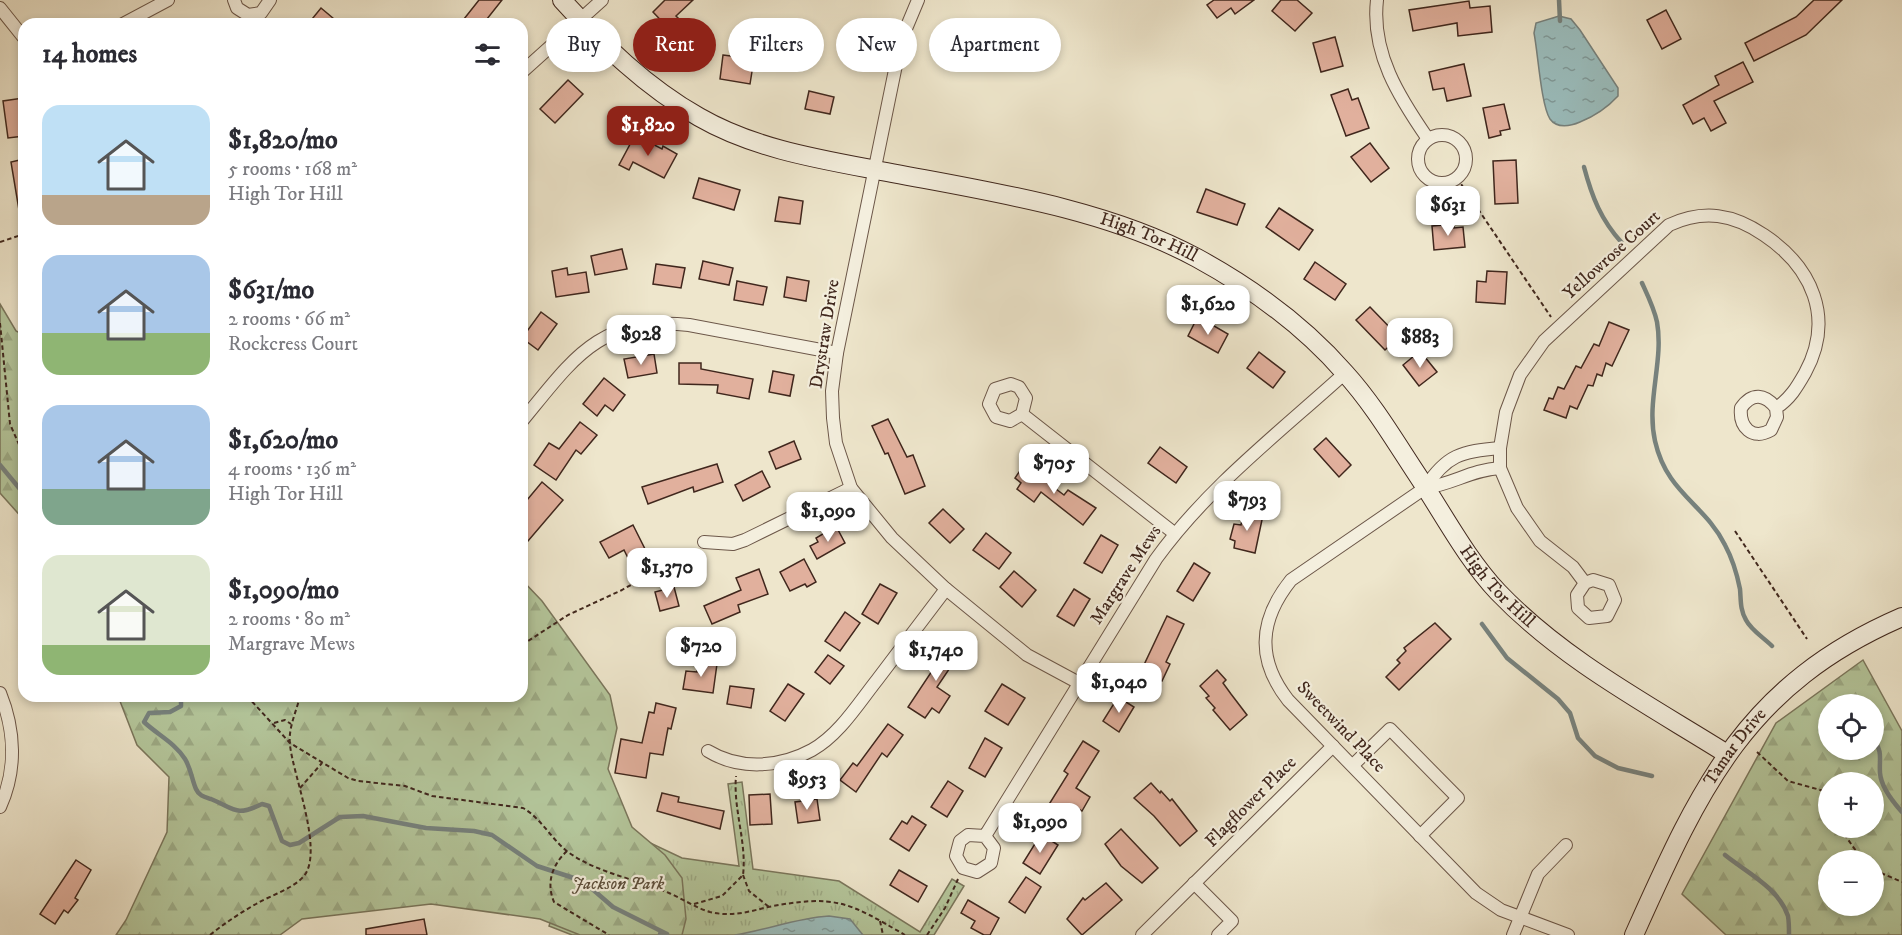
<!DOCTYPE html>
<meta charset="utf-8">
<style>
:root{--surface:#fff;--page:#f7f7f7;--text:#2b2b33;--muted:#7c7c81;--accent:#8f2418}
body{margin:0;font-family:"IM FELL DW Pica",serif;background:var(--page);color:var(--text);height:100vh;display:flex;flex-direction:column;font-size:22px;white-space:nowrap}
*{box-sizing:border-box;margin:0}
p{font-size:20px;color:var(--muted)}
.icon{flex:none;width:33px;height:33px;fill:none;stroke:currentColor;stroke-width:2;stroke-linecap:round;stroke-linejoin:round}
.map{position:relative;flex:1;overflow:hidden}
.side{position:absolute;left:18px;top:18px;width:510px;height:684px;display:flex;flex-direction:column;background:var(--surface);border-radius:18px;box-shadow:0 3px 9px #0003}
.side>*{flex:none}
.guide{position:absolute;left:546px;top:18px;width:570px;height:54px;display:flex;gap:12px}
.controls{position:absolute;left:1818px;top:694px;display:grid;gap:12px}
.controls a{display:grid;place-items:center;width:66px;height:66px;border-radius:50%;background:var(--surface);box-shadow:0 3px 9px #0003;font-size:30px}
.price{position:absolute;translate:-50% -51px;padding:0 14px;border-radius:12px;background:#fff;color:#222;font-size:20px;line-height:39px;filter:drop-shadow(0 2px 3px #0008)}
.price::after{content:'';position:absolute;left:50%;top:36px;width:18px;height:14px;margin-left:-9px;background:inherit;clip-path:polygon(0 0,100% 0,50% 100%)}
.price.selected{background:var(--accent);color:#fff}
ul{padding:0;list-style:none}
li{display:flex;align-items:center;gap:18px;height:150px;padding:0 24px}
li span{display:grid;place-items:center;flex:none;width:168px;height:120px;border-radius:18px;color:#555}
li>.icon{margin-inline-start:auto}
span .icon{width:72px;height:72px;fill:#fffc;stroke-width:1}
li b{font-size:26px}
h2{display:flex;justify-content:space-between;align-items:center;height:72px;padding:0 24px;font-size:26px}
.tag{padding:0 21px;border-radius:27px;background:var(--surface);box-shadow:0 3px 9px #0003;font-size:21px;line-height:54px}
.tag.selected{background:var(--accent);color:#fff}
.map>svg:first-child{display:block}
.grass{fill:url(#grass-tufts);stroke:#7a765c;stroke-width:1.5}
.forest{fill:url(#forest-firs);stroke:#7a765c;stroke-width:1.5;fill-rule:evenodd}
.water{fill:url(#water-ripples);stroke:#77827e;stroke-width:1.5}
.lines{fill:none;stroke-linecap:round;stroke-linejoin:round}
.stream{stroke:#77827e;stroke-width:4.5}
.building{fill:#e1b09d;stroke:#40271d;stroke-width:1.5}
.street-casing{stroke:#6c5749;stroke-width:14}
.secondary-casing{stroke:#40271d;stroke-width:20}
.path{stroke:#40271d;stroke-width:2;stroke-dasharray:4.5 3;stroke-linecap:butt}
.street{stroke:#f4efde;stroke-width:12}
.secondary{stroke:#f4efde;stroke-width:18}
.labels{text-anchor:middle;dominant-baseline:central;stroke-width:4.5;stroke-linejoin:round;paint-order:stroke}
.street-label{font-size:18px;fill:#40271d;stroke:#f4efde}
.park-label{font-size:18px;font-style:italic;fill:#5d4f3c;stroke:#f4efde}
</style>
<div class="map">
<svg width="1902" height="935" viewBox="0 0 1902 935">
<defs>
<pattern id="grass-tufts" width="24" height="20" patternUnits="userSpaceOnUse" patternTransform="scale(1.5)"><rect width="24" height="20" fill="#b4c69b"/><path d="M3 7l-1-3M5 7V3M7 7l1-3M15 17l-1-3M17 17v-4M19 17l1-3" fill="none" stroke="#9caa85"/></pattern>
<pattern id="forest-firs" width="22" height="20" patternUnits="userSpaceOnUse" patternTransform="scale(1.5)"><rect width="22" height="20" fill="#b4c69b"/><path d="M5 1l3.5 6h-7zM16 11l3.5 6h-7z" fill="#9caa85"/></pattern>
<pattern id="water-ripples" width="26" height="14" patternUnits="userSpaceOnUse" patternTransform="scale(1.5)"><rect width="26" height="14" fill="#9bbebe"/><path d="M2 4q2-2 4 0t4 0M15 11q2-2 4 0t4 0" fill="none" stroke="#809a9a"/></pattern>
</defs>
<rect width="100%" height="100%" fill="#eee6cc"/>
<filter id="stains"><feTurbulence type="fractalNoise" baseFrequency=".00333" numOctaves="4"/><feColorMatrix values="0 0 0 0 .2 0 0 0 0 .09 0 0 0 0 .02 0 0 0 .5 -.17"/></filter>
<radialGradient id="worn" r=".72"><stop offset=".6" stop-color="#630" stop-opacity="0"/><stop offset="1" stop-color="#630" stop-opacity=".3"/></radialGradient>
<path class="grass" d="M742,782L753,869L839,881L920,932L952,879L964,886L934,935H572L549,926L587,813L682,858L739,866L728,784Z"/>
<g class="forest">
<path d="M0,304L16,331L24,335V520L0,493Z"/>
<path d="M522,580L542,601L610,695L617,728L608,769L632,827L665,855L682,878L686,919L682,935H580L540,919L431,904L302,919L280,935H116L126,920L167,832L169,777L137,745L118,696H522Z"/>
<path d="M1863,660L1902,731V935H1726L1682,894L1776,723ZM1828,705H1874V750H1828ZM1828,783H1874V828H1828ZM1828,861H1874V906H1828Z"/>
</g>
<g class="water">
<path d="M1559,16L1571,19L1580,30L1618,88V96C1607,108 1595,116 1580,122C1571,126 1557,129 1550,119C1541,105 1538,53 1534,33L1536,23Z"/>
<path d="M829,916L850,919L863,935H735C767,930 796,918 829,916Z"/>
</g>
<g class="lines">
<g class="stream">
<path d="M1559,0L1560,21"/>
<path d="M1584,167C1592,197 1601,220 1622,243"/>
<path d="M1642,283C1648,296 1654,308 1657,322C1664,361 1646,401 1655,441C1667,494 1705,504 1725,545C1732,558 1737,574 1740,589C1741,600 1740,610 1746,620C1751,630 1764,638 1772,646"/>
<path d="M0,465L24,494"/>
<path d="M1482,624L1507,658L1558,699L1570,713L1578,738L1595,756L1618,768L1652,776"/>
<path d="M181,696V706L170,712L149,713L144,722C158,735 175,743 185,759C191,769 192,780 196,789C199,796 205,797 211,799C235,809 235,817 262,804L269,806L282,841L290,845L299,843L340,817L363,816L426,828L474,831L492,835L537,866L583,881L613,907L667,934H660L663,935"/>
<path d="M1874,740C1883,752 1879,759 1880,773C1881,786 1893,802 1902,812"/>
<path d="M1725,855C1746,872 1779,888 1788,916C1789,922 1789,929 1789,935"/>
</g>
</g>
<g class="building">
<path d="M479,0H502L483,24H460Z"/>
<path d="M665,0H693L676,16L681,21L671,31L653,12Z"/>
<path d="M1214,0H1254L1235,14L1231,8L1217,18L1207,5Z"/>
<path d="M1281,0H1297L1312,13L1295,31L1272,11Z"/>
<path d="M1814,0H1842L1806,35L1754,61L1745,43L1796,17Z"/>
<path d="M1469,1L1470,8L1490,6L1492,32L1458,36L1457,23L1413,31L1409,10Z"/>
<path d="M321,8L340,24H308Z"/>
<path d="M1666,10L1681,39L1662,49L1647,20Z"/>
<path d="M1335,37L1343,66L1321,72L1313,43Z"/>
<path d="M723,55L754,59L750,84L720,79Z"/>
<path d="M1743,62L1753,82L1714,101L1726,123L1711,131L1704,118L1693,124L1683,105L1719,85L1715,76Z"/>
<path d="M1464,64L1471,96L1447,101L1444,88L1433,90L1429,72Z"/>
<path d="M568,80L583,94L555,123L540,109Z"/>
<path d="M1348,89L1352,100L1358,98L1369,128L1346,136L1331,95Z"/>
<path d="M809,91L834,97L830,114L805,109Z"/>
<path d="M23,98L24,136L8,138L3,101Z"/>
<path d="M1504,104L1510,129L1500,131L1501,135L1489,138L1483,108Z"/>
<path d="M635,135L662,149L663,146L677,154L664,178L633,162L629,170L619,165Z"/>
<path d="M1370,143L1389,168L1371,182L1351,157Z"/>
<path d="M24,159V209L19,210L11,162Z"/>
<path d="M1516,160L1518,203L1495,204L1493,161Z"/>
<path d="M699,178L740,190L734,210L693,198Z"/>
<path d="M1206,189L1245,204L1237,225L1197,212Z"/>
<path d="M779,197L803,201L800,224L775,221Z"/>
<path d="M1279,208L1313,230L1299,250L1266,227Z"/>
<path d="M1454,224V228L1463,227L1465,247L1434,250L1432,226Z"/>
<path d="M622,249L627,269L595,275L591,256Z"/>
<path d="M703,261L733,268L729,285L699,279Z"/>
<path d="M1315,262L1346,284L1335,300L1304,279Z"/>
<path d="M656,264L685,268L681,288L653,284Z"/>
<path d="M567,268L568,275L586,272L589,292L556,297L552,271Z"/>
<path d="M1487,271L1507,272L1505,304L1476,302L1477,281L1486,282Z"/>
<path d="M787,277L809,281L806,301L784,297Z"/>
<path d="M737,281L767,287L763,305L734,300Z"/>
<path d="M1370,307L1399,337L1385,350L1356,320Z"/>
<path d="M541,312L557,324L538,350L522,338Z"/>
<path d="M1196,320L1207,326L1209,323L1228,334L1218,353L1188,336Z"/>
<path d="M1609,322L1629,330L1612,366L1606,363L1602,376L1597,374L1593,386L1588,385L1577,409L1570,406L1566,418L1544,410L1549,398L1553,399L1558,387L1564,389L1576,366L1581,368L1594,344L1599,346Z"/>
<path d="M1420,351L1437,372L1419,386L1403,365Z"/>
<path d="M1259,352L1285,372L1273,388L1247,368Z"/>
<path d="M654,354L657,373L628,378L624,359Z"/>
<path d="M679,363H701V369L753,379L749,399L717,393L718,385L679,384Z"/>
<path d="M773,371L794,375L790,396L769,392Z"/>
<path d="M604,378L625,395L613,411L605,405L597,416L583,404Z"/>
<path d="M888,419L907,457L913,455L925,486L905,494L888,453L885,454L872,426Z"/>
<path d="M580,422L597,435L581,454L576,450L556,480L534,465L549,443L559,449Z"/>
<path d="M1326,438L1351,465L1339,477L1314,449Z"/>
<path d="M794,441L801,459L776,469L769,452Z"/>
<path d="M1160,447L1187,467L1176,483L1148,463Z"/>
<path d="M717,464L723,482L694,492L693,487L648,504L642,487Z"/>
<path d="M1024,465L1064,495L1068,490L1096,508L1083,525L1041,492L1034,502L1017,489L1021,483L1015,478Z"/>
<path d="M762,471L770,487L743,501L735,485Z"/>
<path d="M542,482L563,500L522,548V506Z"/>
<path d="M943,509L964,529L950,543L929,523Z"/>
<path d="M1244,511L1263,515L1255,553L1234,548L1235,541L1230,539L1234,524L1241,525Z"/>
<path d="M633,525L647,553L630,562L624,550L609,558L600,542Z"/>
<path d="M836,526L845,543L817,559L810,546L818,542L816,538Z"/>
<path d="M986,533L1011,553L999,569L973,550Z"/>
<path d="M1101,535L1118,545L1102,573L1084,563Z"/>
<path d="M804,559L816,582L807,587L805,584L790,591L780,572Z"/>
<path d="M1194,563L1210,573L1193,601L1177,591Z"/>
<path d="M759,569L768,594L738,605L740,612L712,624L704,606L741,590L736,578Z"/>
<path d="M1014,571L1036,590L1022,607L1000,587Z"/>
<path d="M880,584L897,593L878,624L862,614Z"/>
<path d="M674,587L679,606L660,611L655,592Z"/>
<path d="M1074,589L1090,599L1074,626L1057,616Z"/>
<path d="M845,612L860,623L840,651L825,641Z"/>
<path d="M1167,616L1184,624L1166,662L1170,664L1162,681L1156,678L1149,691L1135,684Z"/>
<path d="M1435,623L1451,639L1399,690L1386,677L1400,663L1397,660L1406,651L1404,648Z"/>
<path d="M947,639L962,650L937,687L950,696L939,713L932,708L925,718L908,707L936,665L931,662Z"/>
<path d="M828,655L844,666L830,684L815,672Z"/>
<path d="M698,661L717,664L713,693L683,689L686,671L697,672Z"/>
<path d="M1217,670L1226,680L1223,683L1231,694L1247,715L1230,730L1213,710L1215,708L1206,698L1209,696L1200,686Z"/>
<path d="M788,684L804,694L785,721L770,711Z"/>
<path d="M1002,684L1025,698L1008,725L985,711Z"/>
<path d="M730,686L754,689L751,708L727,704Z"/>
<path d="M1118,697L1134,707L1119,732L1103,721Z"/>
<path d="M656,703L676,708L671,729L668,728L663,755L650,753L646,778L615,773L621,739L642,743L649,712L654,713Z"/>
<path d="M888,724L903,735L887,757L882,753L856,792L840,780L853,763L857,766Z"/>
<path d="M985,738L1002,748L985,777L969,768Z"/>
<path d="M1083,741L1099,751L1076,788L1090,797L1082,811L1073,805L1066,817L1048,806L1068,774L1064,771Z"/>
<path d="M948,781L963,791L947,817L931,807Z"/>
<path d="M1151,783L1160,793L1161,791L1170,801L1172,799L1197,831L1180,846L1154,816L1134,798Z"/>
<path d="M662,793L679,797L678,802L724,811L720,829L657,811Z"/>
<path d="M770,794L772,824L750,825L749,795Z"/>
<path d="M817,799L820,820L798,823L795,802Z"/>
<path d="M912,816L926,825L909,851L890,839L902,821L907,824Z"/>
<path d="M1121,829L1158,868L1142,883L1121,866L1105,844Z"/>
<path d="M1041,834L1058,845L1040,874L1023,863Z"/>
<path d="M76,860L91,870L75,898L78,900L68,913L64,910L55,924L40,914Z"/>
<path d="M899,870L927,886L918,902L890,885Z"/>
<path d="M1026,877L1041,887L1025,913L1009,902Z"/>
<path d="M1106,883L1122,900L1082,935L1067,919L1083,898L1085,900Z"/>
<path d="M968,900L999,918L990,935H984L971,928L975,921L961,913Z"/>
<path d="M424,919L427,935H366V929Z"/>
</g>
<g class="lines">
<g class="street-casing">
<g id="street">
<path d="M234,0L237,8L248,15L261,13L270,0"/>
<path d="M918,0L905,31L896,65L837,353L832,391L833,418L836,443L851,488L892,538L946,589L1027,655L1079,683"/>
<path d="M1377,0C1371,53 1399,97 1428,139"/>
<path d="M0,8L24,38"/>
<path d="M123,24L168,0"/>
<path d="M522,72L602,0"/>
<circle cx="1442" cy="159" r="24"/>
<path d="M1022,414L1010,421L996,417L989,404L995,389L1011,384L1019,387L1026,398L1022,414L1174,533"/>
<path d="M522,421C574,358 599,316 689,325L837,353"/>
<path d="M1500,448C1462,451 1446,455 1425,488L1291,580C1259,620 1256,659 1288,700L1476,893L1501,910L1568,935"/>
<path d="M1425,488C1453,484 1471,470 1500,468"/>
<path d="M704,542L733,544L745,540L851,488"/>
<path d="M1585,583L1577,595L1578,608L1589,618L1607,616L1615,600L1609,585L1593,580L1585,583L1573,567L1540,541L1517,508L1500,468V448L1506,412L1520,375L1544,341L1669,225C1704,209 1733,214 1764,235C1812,267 1835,318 1805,373C1797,387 1790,399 1776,408L1777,417L1771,430C1752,441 1739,427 1741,408C1752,392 1765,394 1776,408"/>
<path d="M0,693C15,730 17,770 0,807"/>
<path d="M708,751C739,770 779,768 812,750C839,735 858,704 877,680C900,650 923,619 946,589"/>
<path d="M1353,765L1390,729L1458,798L1420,836"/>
<path d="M985,836L994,848L991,863L977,872L963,868L956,856L960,841L968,835L985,836L1156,559C1208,487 1280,432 1345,373"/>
<path d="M1194,883L1232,921L1218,935"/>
<path d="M1142,935L1333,746"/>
<path d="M1513,935L1538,874L1566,845"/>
</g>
</g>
<g class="secondary-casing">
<g id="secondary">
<path id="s1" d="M562,0C603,45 646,87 699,117C751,147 812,158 871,169C978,190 1101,206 1197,258C1252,288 1304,326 1345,373C1374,405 1396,443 1420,479C1445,517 1467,559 1498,592C1563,660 1649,705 1727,754"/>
<path id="s2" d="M1634,935C1700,788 1745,685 1902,617"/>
</g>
</g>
<g class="path">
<path d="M1457,178L1551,317"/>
<path d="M0,242L24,234"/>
<path d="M0,323L10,424L24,456"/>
<path d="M1735,531L1807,639"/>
<path d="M522,645L568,615L622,590L694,549"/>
<path d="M247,696L290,743L348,778L358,781L405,786L432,796L523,808C542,819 551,839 568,852C597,873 636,879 669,893C683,899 696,908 710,912C731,917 748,912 768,907C836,894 848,902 905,935"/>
<path d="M274,723L285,720L291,724"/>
<path d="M1757,752L1788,781L1824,791L1828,795"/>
<path d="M300,788L322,763"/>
<path d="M1840,828L1863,861"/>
<path d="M567,851C552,865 546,883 554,902L609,935"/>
<path d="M1874,870L1902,882"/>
<path d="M743,875L749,891L769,907"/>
<path d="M694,904L722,896L743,875C747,843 733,809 736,776"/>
<path d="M880,921L883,935"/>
<path d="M210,935C225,923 240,913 256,904C271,895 293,889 304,876C324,851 293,775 290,745C288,728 296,713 300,696"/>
<path d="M927,935L945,908L958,879"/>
</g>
<use href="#street" class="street"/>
<use href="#secondary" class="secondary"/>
</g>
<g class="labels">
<g class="street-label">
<text stroke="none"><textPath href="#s1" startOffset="648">High Tor Hill</textPath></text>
<text transform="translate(1612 255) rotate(-42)">Yellowrose Court</text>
<text transform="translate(825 334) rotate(-81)">Drystraw Drive</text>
<text transform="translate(1126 575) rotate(-57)">Margrave Mews</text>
<text stroke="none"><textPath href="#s1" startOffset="1152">High Tor Hill</textPath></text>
<text transform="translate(1341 727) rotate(46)">Sweetwind Place</text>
<text stroke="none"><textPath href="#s2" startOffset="214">Tamar Drive</textPath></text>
<text transform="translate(1251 802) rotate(-45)">Flagflower Place</text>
</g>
<g class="park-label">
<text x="618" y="884">Jackson Park</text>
</g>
</g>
<rect width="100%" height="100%" filter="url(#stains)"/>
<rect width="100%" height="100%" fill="url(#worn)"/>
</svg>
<div class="controls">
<a><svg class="icon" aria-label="locate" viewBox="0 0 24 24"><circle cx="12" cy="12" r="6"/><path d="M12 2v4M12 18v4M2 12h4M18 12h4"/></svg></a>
<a>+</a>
<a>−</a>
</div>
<b class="price selected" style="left:648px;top:157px">$1,820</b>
<b class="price" style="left:1448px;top:237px">$631</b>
<b class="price" style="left:1208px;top:336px">$1,620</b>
<b class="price" style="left:641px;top:366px">$928</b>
<b class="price" style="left:1420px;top:369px">$883</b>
<b class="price" style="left:1054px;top:495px">$705</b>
<b class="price" style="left:1247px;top:532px">$793</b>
<b class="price" style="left:828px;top:543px">$1,090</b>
<b class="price" style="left:667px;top:599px">$1,370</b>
<b class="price" style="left:701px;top:678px">$720</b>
<b class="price" style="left:936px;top:682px">$1,740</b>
<b class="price" style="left:1119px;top:714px">$1,040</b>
<b class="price" style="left:807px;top:811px">$953</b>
<b class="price" style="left:1040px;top:854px">$1,090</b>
<div class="guide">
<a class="tag">Buy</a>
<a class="tag selected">Rent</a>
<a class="tag">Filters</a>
<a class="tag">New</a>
<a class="tag">Apartment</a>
</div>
<section class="side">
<h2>14 homes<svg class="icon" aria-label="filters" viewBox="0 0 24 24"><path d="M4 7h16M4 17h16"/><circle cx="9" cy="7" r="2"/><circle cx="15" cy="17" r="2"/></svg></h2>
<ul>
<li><span style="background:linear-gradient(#bfe0f5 75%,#b9a48a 0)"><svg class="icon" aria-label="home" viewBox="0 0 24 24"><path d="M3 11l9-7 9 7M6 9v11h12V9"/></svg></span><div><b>$1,820/mo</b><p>5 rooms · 168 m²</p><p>High Tor Hill</p></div></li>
<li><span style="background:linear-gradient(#a9c7e8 65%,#8fb573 0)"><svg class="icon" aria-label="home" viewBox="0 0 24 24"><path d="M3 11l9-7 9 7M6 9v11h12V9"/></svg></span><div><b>$631/mo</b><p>2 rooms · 66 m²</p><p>Rockcress Court</p></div></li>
<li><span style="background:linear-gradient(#a9c7e8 70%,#7fa58c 0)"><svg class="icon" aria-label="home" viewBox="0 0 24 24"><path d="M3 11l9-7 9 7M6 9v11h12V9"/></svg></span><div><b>$1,620/mo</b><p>4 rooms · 136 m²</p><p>High Tor Hill</p></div></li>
<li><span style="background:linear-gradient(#dfe7d0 75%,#8fb573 0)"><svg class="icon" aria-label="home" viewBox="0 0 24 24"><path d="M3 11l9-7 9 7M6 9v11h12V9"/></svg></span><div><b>$1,090/mo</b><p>2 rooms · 80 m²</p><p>Margrave Mews</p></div></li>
</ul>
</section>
</div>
